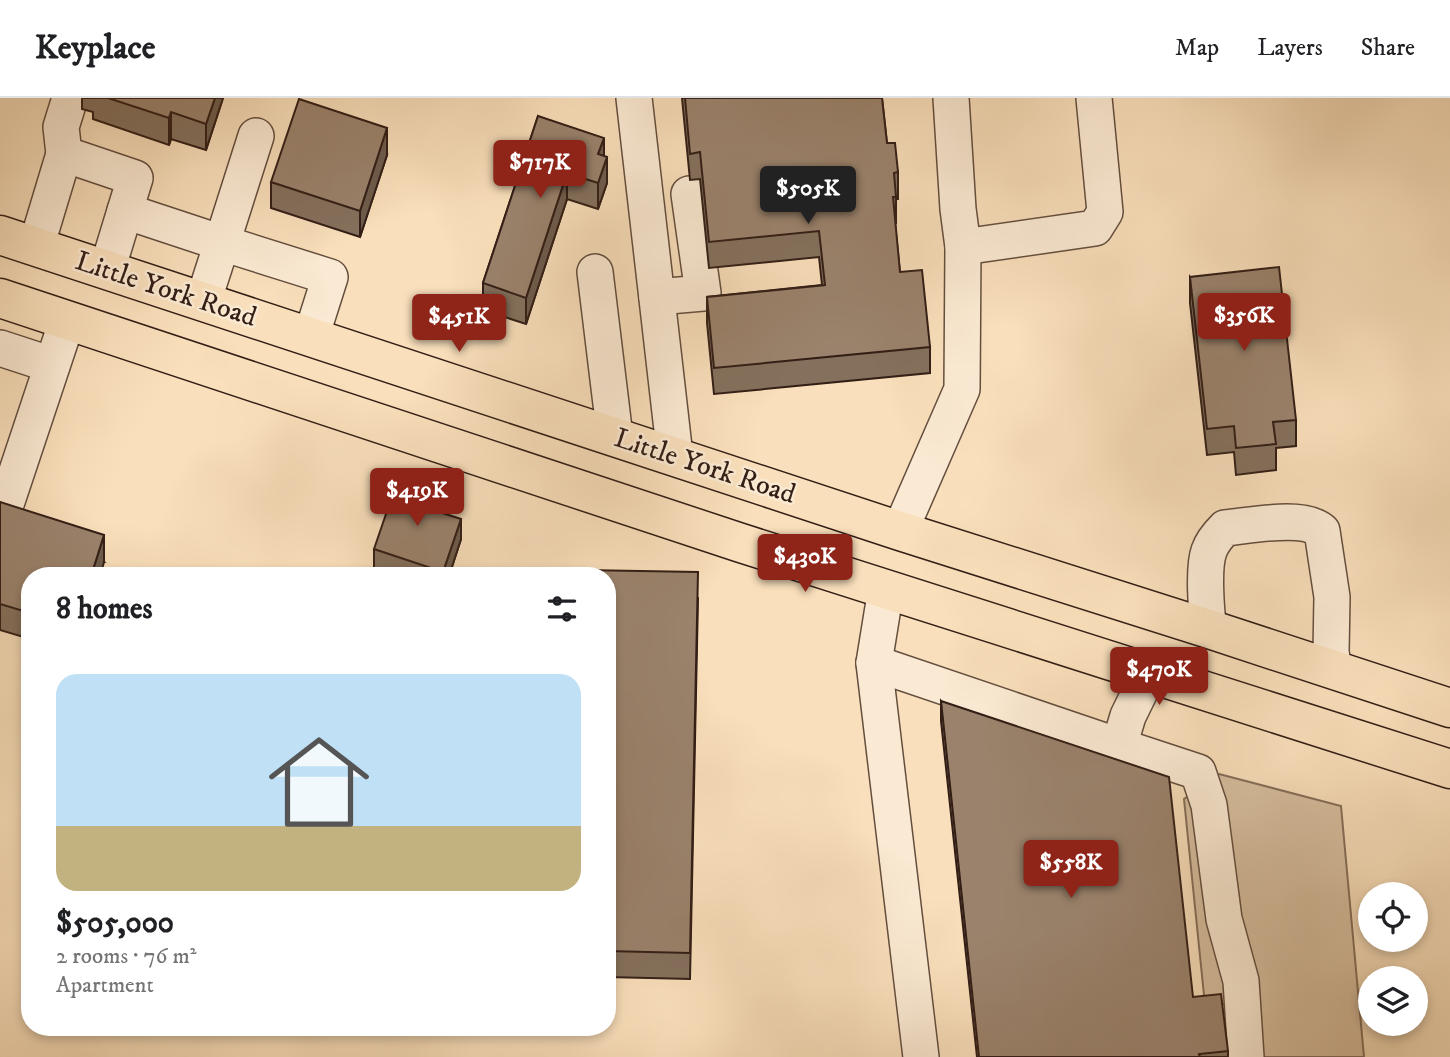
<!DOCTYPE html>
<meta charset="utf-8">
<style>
:root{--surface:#fff;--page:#f6f6f6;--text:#202124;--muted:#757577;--line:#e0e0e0;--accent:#8f2418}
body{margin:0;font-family:"IM FELL DW Pica",serif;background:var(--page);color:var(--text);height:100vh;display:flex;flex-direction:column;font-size:26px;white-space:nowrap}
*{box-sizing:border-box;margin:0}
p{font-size:23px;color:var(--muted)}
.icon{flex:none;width:38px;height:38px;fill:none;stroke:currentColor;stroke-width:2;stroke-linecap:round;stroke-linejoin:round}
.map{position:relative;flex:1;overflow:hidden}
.panel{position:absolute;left:21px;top:469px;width:595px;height:469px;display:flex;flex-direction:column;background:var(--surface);border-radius:28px;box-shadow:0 4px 10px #0003}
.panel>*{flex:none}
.fabs{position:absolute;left:1358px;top:784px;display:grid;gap:14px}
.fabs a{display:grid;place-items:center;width:70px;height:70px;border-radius:50%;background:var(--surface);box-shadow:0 4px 10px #0003;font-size:35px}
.price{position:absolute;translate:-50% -60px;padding:0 16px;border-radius:7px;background:var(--accent);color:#fff;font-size:23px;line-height:46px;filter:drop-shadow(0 2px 4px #0008)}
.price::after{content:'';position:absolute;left:50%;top:42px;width:21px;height:16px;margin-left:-10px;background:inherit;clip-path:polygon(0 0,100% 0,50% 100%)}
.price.current{background:#222;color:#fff}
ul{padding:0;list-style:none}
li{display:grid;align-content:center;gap:14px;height:371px;padding:0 35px}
li span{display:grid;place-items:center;height:217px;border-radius:21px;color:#555}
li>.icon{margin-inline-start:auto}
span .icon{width:126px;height:126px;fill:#fffc;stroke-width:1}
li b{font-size:30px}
h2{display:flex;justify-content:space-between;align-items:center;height:84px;padding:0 35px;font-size:30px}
header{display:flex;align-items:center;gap:42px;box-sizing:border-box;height:98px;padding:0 35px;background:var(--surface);border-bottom:2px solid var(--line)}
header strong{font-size:33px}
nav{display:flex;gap:38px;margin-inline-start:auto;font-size:24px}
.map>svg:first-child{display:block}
.green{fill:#d7be9f;stroke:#856e5a;stroke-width:2}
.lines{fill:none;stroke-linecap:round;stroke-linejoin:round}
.minor-casing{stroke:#644e3f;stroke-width:38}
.major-casing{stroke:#331e16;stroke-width:41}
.minor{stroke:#fbead3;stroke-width:35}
.major{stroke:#f9dfbb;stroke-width:38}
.wall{fill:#84705d;stroke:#331e16;stroke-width:2}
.shaded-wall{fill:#6c5b4c;stroke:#331e16;stroke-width:2}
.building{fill:#9a826c;stroke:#331e16;stroke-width:2}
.labels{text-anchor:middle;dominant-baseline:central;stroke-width:5;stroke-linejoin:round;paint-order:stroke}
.street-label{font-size:28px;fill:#331e16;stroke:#fbead3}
</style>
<header>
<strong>Keyplace</strong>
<nav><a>Map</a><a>Layers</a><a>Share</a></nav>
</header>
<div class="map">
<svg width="1450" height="959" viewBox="0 0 1450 959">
<rect width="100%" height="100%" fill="#f9dfbb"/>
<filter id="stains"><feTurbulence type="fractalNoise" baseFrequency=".00286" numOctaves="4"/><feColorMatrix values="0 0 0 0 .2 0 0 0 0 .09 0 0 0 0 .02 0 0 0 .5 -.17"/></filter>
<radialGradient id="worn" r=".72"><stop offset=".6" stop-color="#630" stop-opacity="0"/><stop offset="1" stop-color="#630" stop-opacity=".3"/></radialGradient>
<path class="green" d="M1219,676L1341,708L1364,959H1231L1226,906L1205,907L1184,701Z"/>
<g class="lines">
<g class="minor-casing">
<g id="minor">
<path d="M70,0L61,29L64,56L135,80L107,172"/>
<path d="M634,0L675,358"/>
<path d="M951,0L958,111L963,149"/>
<path d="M256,38L222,145L330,179L311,239"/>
<path d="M125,113L222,145L203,204"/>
<path d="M36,149L64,56"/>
<path d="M595,174L615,339"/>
<path d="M657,199L703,195L689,96"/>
<path d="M0,250L52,267"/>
<path d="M0,400L7,403L67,223"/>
<path d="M900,433L962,291L963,149L1095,130L1105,114L1094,0"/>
<path d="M886,491L874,565L1119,648L1128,618L1149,575"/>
<path d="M1209,531C1206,513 1203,469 1209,453C1212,444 1218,437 1225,430C1249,428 1303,416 1322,433L1332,499L1331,554L1334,572"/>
<path d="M874,565L921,959"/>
<path d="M1119,648L1198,674L1209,707L1224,821L1241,883L1246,959"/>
</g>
</g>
<g class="major-casing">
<g id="major">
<path d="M0,137L900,433L1209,531L1450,610"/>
<path d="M0,200L741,445L1450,671"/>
</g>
</g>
<use href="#minor" class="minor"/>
<use href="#major" class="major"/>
</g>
<g class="wall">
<path d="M82,0H223L206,52L171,41L169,47L93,21V14L82,11Z"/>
<path d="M682,0H882L887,45L898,74V101H896V125H895L900,174L930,249V275L714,296L707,225V199L822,187L819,159L709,170L700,81L690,82Z"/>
<path d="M538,18L604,58L607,85L598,111L567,101L526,226L483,212V185Z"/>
<path d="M387,57L360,139L271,110V84Z"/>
<path d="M1190,179L1296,322V348L1276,350V372L1236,377L1234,354L1207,357L1190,205Z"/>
<path d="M0,404L104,464L30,478V541L0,532Z"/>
<path d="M435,412L461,441L449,478H395L374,471V451Z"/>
<path d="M607,478L698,500L690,881L607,879Z"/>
<path d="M941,603L1193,899L1228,953V959H977L941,623Z"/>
</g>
<g class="shaded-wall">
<path d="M215,0H223L206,52V26Z"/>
<path d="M171,14V41L169,47V20Z"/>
<path d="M387,30V57L360,139V113Z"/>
<path d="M604,40V66L598,56Z"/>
<path d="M607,59V85L598,111V85Z"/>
<path d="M567,75V101L526,226V200Z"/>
<path d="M435,393V414L430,411Z"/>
<path d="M461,421V441L449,478H443V474Z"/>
<path d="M104,437V464L100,478H91Z"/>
</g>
<g class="building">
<path d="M108,0H215L206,26L171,14L169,20Z"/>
<path d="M685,0H882L887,45H895L898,74L894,75L896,99H893L900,174L922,172L930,249L714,270L707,199L825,187L819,133L709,144L700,54L690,56Z"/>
<path d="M299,1L387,30L360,113L271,84Z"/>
<path d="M538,18L604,40L598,56L607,59L598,85L567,75L526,200L483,185Z"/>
<path d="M1279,169L1296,322L1273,324L1276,346L1236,350L1234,328L1207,331L1190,179Z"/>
<path d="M398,381L435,393L430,411L461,421L443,474L374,451Z"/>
<path d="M0,404L104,437L91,478H30V515L0,506Z"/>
<path d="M583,472L698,474L690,855L607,853V478H583Z"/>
<path d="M941,603L1169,679L1193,899L1221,896L1228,953L1199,956L1200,959H979Z"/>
</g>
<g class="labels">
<g class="street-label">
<text transform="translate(166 191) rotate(18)">Little York Road</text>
<text transform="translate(705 368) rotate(18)">Little York Road</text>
</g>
</g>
<rect width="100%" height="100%" filter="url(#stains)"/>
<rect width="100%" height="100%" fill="url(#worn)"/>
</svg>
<div class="fabs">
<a><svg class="icon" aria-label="locate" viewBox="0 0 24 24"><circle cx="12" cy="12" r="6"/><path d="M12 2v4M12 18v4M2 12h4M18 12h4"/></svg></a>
<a><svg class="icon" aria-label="layers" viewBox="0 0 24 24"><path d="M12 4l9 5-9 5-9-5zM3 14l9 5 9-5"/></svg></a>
</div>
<b class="price" style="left:540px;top:102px">$717K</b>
<b class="price current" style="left:808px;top:128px">$505K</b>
<b class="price" style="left:1244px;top:255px">$356K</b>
<b class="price" style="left:459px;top:256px">$451K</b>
<b class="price" style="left:417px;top:430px">$419K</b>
<b class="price" style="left:805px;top:496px">$430K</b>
<b class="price" style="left:1159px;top:609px">$470K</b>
<b class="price" style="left:1071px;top:802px">$558K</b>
<section class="panel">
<h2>8 homes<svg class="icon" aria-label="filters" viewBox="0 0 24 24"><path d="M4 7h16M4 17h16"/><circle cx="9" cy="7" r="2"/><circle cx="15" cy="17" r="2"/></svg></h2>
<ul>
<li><span style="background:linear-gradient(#bfe0f5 70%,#c2b280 0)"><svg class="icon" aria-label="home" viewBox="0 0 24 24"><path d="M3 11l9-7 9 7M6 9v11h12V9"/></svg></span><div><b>$505,000</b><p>2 rooms · 76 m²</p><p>Apartment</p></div></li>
</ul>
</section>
</div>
